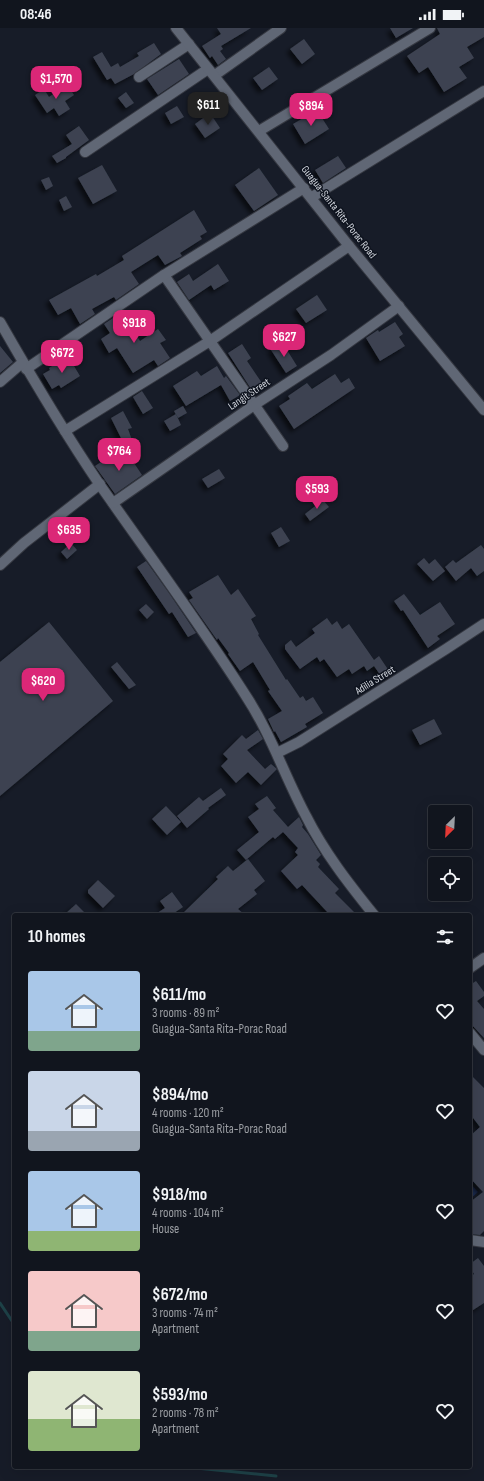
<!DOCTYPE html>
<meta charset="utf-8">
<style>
:root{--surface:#11151e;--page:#1e222b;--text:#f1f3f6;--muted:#9c9fa4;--line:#30343c;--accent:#db2777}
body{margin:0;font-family:"Sofia Sans Condensed",sans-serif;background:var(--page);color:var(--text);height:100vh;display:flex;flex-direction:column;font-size:15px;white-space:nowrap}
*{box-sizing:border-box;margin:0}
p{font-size:13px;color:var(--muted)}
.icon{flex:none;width:22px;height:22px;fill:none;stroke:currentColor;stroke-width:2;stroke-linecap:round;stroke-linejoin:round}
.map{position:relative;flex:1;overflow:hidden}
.drawer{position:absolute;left:12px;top:885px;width:460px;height:556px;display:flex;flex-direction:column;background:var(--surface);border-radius:4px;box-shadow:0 4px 16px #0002,0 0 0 1px var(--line)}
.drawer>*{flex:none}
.needle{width:26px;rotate:204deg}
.fabs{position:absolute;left:428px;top:777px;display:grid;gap:8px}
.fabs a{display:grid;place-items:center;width:44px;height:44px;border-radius:4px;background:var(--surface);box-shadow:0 4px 16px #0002,0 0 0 1px var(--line);font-size:20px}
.price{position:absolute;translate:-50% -34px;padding:0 9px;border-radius:8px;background:var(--accent);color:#fff;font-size:13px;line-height:26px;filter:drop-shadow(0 1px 2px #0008)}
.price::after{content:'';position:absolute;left:50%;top:24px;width:12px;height:9px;margin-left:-6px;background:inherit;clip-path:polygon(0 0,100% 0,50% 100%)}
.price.selected{background:#222;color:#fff}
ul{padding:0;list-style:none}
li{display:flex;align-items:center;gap:12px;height:100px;padding:0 16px}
li span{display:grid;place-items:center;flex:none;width:112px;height:80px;border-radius:4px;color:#555}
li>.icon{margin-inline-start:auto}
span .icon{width:48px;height:48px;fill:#fffc;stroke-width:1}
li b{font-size:17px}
h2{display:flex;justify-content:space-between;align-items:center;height:48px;padding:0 16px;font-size:17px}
.status{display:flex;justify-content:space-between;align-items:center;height:28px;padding:0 20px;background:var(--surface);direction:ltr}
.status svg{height:11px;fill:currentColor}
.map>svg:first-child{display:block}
.green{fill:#1c2b4f}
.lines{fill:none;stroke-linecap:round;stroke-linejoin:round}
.stream{stroke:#1e4248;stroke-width:3}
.building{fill:#3d4351;filter:url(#shadow)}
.street-casing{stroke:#353841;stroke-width:12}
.secondary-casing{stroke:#353841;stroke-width:12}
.street{stroke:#606775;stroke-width:10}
.secondary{stroke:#606775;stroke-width:10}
.labels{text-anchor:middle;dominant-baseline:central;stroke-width:3;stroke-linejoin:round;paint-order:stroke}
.street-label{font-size:11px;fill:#d1d5dd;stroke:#0e131e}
</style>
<div class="status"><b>08:46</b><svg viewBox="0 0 49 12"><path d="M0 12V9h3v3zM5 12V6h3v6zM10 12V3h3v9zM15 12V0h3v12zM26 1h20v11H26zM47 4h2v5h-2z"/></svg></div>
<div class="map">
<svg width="484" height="1453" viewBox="0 0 484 1453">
<defs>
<filter id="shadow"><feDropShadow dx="-3.5" dy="3.5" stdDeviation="2" flood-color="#0009"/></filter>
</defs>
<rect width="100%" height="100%" fill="#171c28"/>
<path class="green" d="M470,1155L478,1164L470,1171Z"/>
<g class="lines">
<g class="stream">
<path d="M0,1275L14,1296"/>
<path d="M186,1439L276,1448"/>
</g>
</g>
<g class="building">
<path d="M217,0H251L221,18L223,21L220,23L226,31L218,37L212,28L210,30L202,18L221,6Z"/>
<path d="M390,0H413L396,10Z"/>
<path d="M437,0H484V9L467,19L474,30L459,39L467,50L444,64L428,39L419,45L407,28L440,6Z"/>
<path d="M304,11L315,26L302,36L290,21Z"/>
<path d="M154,15L161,26L134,46L115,56L111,50L107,52L93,29L102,24L111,39L118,35L120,39L139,28L137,25Z"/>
<path d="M179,31L189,46L158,67L147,51Z"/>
<path d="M269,39L278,51L262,62L253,50Z"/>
<path d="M67,56L74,67L65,73L70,81L59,88L54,80L47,85L35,67L44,61L49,69Z"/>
<path d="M126,64L134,75L126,80L118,70Z"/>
<path d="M177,78L184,89L171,96L165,85Z"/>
<path d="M317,82L329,101L305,116L293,96Z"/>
<path d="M210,85L220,100L205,110L195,96Z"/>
<path d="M79,98L89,112L66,129V130L57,135L52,128L72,116L66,107Z"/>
<path d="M338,128L346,140L323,155L315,142Z"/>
<path d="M102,137L117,163L93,176L78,150Z"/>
<path d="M259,140L278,167L254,183L235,157Z"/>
<path d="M49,149L53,158L46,162L41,152Z"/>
<path d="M66,168L72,179L64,183L59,172Z"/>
<path d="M194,182L207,204L200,208L202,211L180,225L182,228L165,237L158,227L131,244L139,256L116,272L114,269L92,281L95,286L80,296L71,280L58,287L49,272L96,246L97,248L124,232L122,228Z"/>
<path d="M218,236L229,253L214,262L211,257L189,272L177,254L189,246L193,253Z"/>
<path d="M317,267L327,282L306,295L296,281Z"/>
<path d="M122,284L140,313L158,301L166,312L160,315L170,330L158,338L154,332L133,345L117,320L109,325L101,311L110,305L104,296Z"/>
<path d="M395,294L403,306L399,309L405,318L380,333L366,310L378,302L379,304Z"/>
<path d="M282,314L297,338L286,345L271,322Z"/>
<path d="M242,316L251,330L247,333L264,358L253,364L228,325Z"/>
<path d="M0,318L13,334L0,345Z"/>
<path d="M68,328L80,348L61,360L59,357L52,361L43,346L50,342L49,340Z"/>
<path d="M217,338L224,350L226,348L240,367L230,373L221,357L186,378L173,358L197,343L201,348Z"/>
<path d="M335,346L341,355L349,350L355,360L294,401L279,378L290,371L288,368L307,355L312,361Z"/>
<path d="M142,363L153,380L143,386L133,369Z"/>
<path d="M183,378L187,385L178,390L174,383Z"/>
<path d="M123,383L132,400L128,401L132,412L124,416L111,390Z"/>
<path d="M176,386L181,397L170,403L164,393Z"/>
<path d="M126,423L142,447L115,466L95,438L107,430L110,434Z"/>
<path d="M219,441L225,450L208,460L202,451Z"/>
<path d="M323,472L329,479L310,493L305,486Z"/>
<path d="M281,499L290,513L279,519L271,505Z"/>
<path d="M71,515L77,522L67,531L61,524Z"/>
<path d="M481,517L484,521V543L477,548L471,540L456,553L445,539L453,532L456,535Z"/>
<path d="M424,530L429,536L435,531L445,543L433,553L417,536Z"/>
<path d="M146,533L169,565L196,605L188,609L172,584L169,586L137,539Z"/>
<path d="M218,547L231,567L238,561L256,588L251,591L259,606L258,607L286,652L287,651L300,670L303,668L306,673L313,669L323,685L305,696L307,699L281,714L275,703L274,704L268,691L282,683L268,663L270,662L253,634L240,643L228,626L229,625L218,610L217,612L189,572L193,570L189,564Z"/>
<path d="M404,566L420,587L440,574L455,596L437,608L440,611L428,620L403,582L401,583L394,573Z"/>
<path d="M146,576L154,584L147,591L139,582Z"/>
<path d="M327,590L332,597L337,593L342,601L349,596L374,632L379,628L391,646L383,651L374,638L367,643L364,638L352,646L349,641L337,649L324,631L320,634L317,629L300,641L285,621V617L291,612L296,619L315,605L312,601Z"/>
<path d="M49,594L113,673L0,768V634Z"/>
<path d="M117,634L136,657L129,661L111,639Z"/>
<path d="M434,691L442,706L420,717L412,702Z"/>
<path d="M258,702L263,711L247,722L265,741L271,736L277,741L261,757L248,744L236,755L221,738L228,731L223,726L242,707L246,711Z"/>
<path d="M221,760L226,767L208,780L209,781L187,800L177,788L199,769L203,773Z"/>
<path d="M267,768L276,780L273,782L288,799L299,789L303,797L302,799L308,806L321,827L316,832L320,836L318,839L339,861L335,865L357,887H330L302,857L297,861L281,843L298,827L295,824L298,820L283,804L275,811L273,809L246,832L237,822L259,804L248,789L259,781L255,776Z"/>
<path d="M166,778L181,794L167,807L152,791Z"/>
<path d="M248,831L265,853L254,862L257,866L238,881L245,887H181L218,851L216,849L228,838L233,843Z"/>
<path d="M98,852L115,868L103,880L88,865V862Z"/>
<path d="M172,864L183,879L171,887H154L165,880L160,873Z"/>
<path d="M76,876L87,887H64Z"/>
<path d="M476,953L484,964V968L477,973L484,981V1010L470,995V957Z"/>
<path d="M470,1046L484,1060V1203L480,1207L470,1206V1174L483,1164L470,1150V1108L480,1099L470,1086Z"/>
<path d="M478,1230L484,1238V1275L470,1284V1249L474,1246L470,1239V1236Z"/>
</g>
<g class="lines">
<g class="street-casing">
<g id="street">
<path d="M215,47L281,0"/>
<path d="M139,49L189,16"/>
<path d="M259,103L430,0"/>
<path d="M85,124L208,41"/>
<path d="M312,169L484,63"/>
<path d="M164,247L283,418"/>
<path d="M0,294C32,350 64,404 100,457C149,527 200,596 246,668C271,706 285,749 306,788C324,824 349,856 374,887"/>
<path d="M26,341L164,247L304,160"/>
<path d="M0,354L22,335"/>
<path d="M65,403L210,313L349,218"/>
<path d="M113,475L254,377L331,327L399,278"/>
<path d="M0,537L24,515L100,456"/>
<path d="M277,725L299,714L446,621L484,596"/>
<path d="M470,940L484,930"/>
<path d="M470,1005L484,1022"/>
<path d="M470,1212L484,1214"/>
</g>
</g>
<g class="secondary-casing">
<path id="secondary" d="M176,0L349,218L484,382"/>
</g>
<use href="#street" class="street"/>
<use href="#secondary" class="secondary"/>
</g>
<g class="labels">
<g class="street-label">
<text transform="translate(339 184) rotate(52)">Guagua-Santa Rita-Porac Road</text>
<text transform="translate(249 366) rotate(-34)">Langit Street</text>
<text transform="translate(375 652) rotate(-32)">Adilia Street</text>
</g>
</g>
</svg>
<div class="fabs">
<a><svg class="needle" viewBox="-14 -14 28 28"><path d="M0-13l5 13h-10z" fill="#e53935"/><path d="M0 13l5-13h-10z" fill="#9c9fa4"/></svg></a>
<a><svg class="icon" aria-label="locate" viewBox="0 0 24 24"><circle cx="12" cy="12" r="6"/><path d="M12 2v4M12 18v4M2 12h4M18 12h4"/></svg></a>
</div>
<b class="price" style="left:56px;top:72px">$1,570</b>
<b class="price selected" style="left:208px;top:98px">$611</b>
<b class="price" style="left:311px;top:99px">$894</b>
<b class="price" style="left:134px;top:316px">$918</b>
<b class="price" style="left:284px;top:330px">$627</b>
<b class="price" style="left:62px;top:346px">$672</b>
<b class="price" style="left:119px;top:444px">$764</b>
<b class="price" style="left:317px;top:482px">$593</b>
<b class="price" style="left:69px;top:523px">$635</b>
<b class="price" style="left:43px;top:674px">$620</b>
<section class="drawer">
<h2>10 homes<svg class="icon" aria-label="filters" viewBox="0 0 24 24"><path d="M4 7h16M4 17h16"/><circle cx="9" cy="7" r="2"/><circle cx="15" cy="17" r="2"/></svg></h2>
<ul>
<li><span style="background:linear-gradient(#a9c7e8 75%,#7fa58c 0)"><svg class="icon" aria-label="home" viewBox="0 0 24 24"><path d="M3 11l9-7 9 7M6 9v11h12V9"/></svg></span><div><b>$611/mo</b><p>3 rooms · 89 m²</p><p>Guagua-Santa Rita-Porac Road</p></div><svg class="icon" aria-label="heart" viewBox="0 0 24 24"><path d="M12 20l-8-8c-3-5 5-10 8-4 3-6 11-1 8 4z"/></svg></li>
<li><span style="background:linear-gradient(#c9d6e8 75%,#9aa5b1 0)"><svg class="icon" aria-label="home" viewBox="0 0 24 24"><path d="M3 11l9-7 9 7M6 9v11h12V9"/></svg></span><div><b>$894/mo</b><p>4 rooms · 120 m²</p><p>Guagua-Santa Rita-Porac Road</p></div><svg class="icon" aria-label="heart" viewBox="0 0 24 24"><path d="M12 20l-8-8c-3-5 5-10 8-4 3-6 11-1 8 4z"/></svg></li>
<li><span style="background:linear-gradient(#a9c7e8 75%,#8fb573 0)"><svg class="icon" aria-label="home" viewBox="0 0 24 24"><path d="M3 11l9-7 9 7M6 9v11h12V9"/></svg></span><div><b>$918/mo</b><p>4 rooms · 104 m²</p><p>House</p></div><svg class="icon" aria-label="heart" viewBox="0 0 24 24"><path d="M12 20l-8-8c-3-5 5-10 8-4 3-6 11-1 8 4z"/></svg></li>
<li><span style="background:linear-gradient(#f6c9c9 75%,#7fa58c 0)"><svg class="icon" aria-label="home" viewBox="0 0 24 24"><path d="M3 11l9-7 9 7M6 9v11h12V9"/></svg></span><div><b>$672/mo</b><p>3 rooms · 74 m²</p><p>Apartment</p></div><svg class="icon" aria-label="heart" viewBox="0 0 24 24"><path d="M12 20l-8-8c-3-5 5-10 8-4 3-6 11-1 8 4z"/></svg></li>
<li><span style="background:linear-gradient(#dfe7d0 60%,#8fb573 0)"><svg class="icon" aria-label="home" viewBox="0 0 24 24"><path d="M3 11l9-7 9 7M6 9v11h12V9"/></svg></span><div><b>$593/mo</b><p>2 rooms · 78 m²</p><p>Apartment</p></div><svg class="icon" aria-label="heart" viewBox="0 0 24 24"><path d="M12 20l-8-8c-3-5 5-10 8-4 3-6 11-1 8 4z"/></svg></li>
</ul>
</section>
</div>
